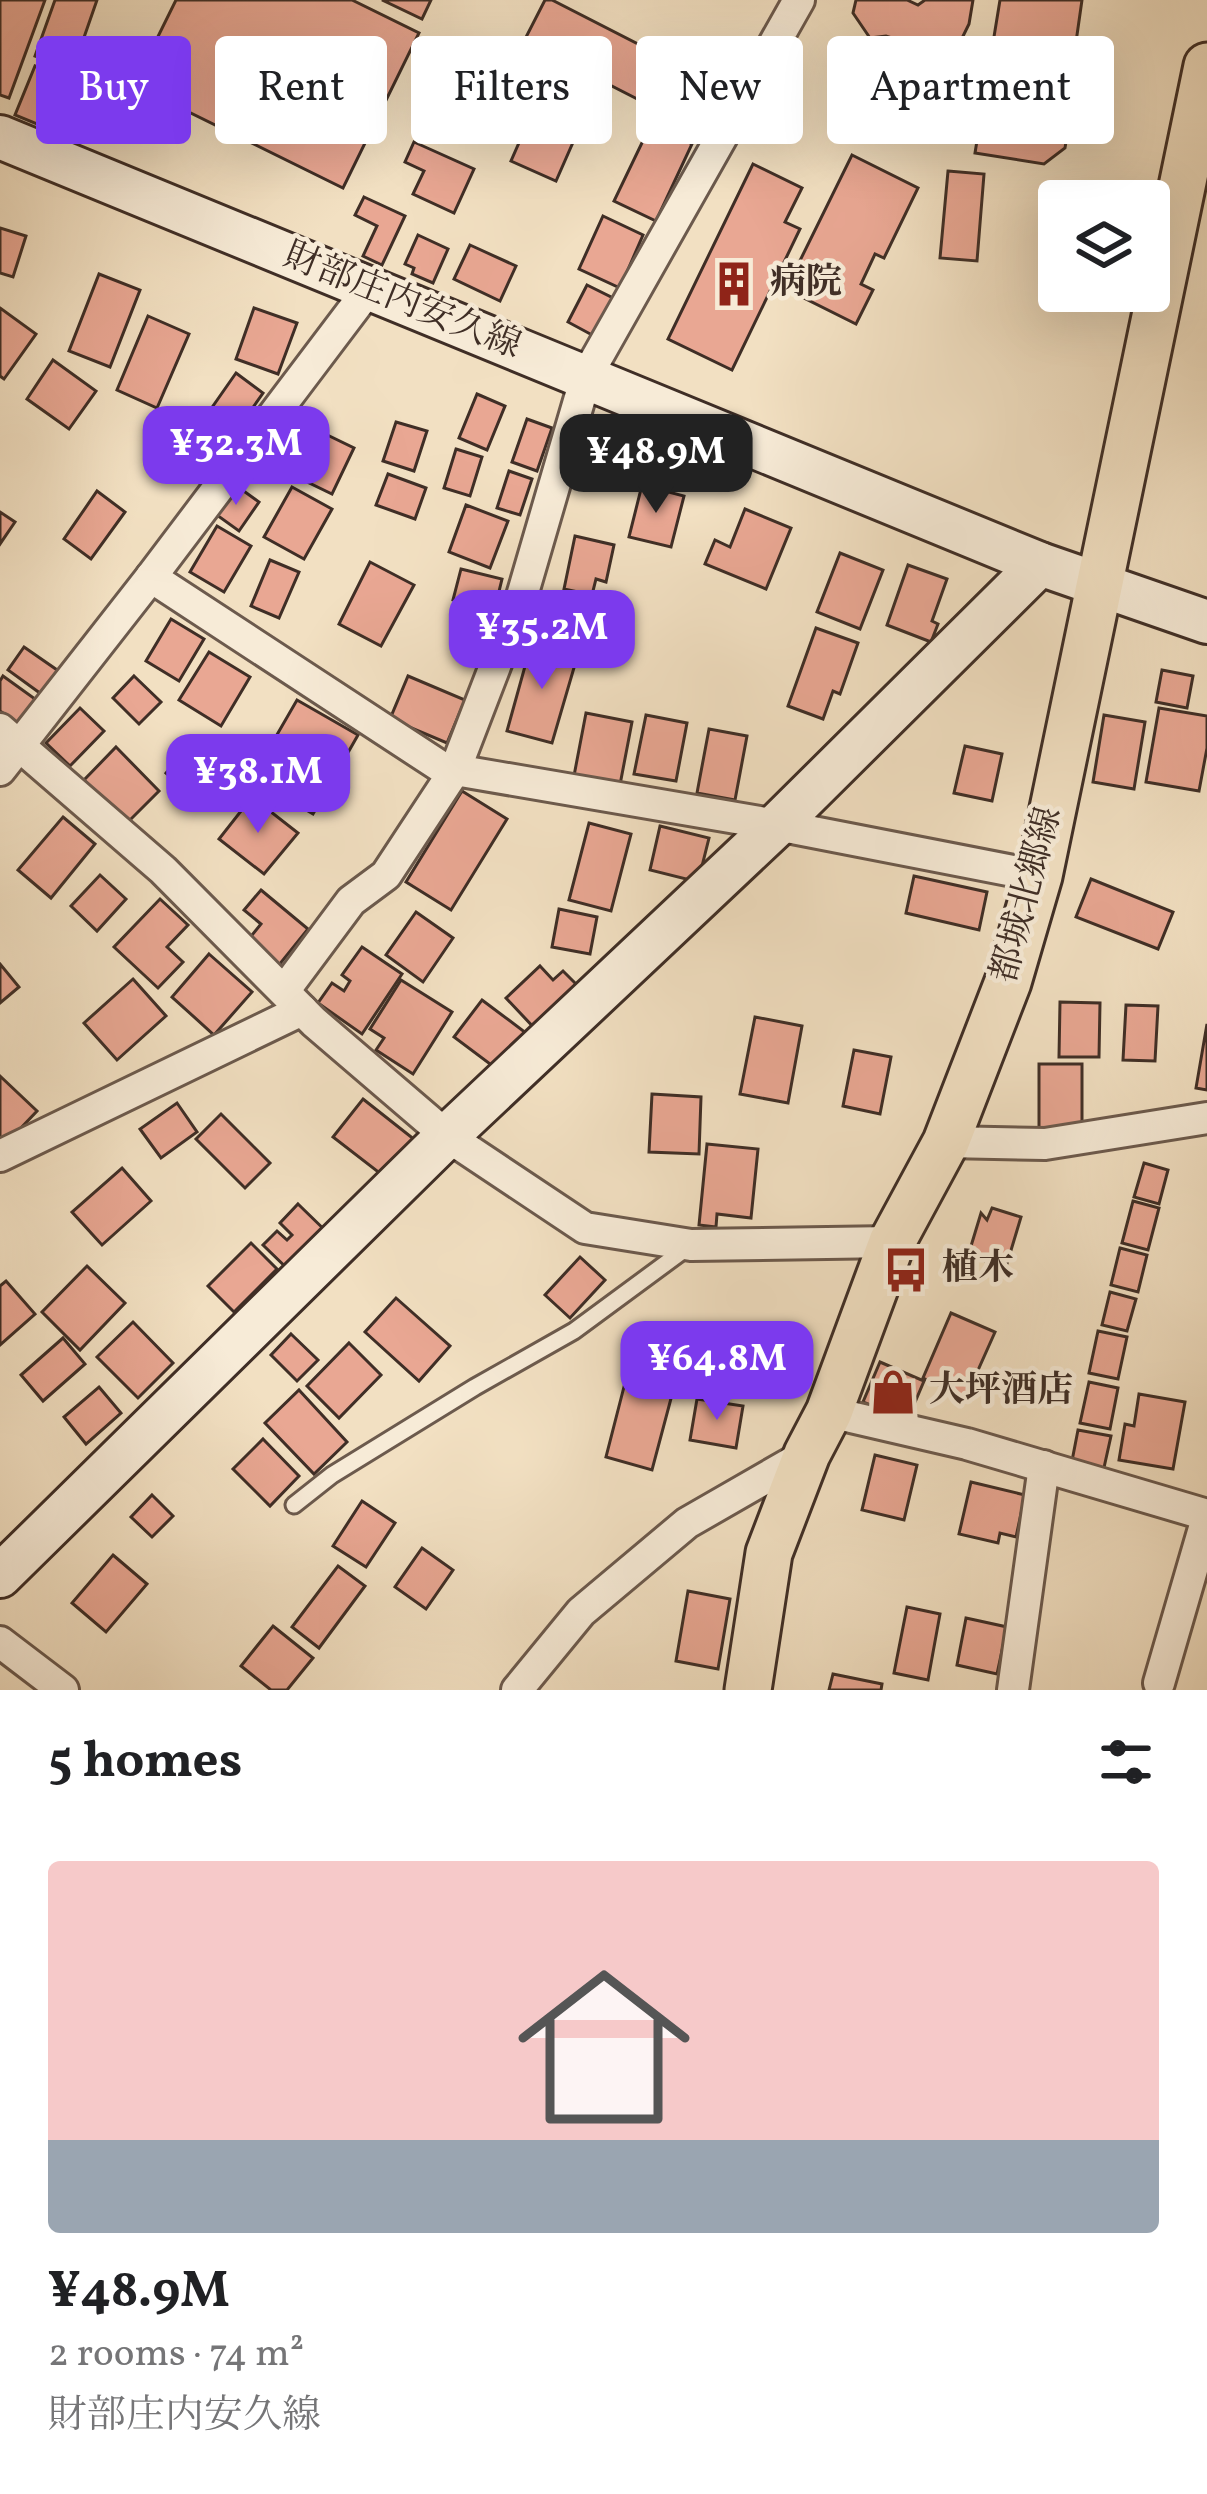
<!DOCTYPE html>
<meta charset="utf-8">
<style>
:root{--surface:#fff;--page:#f6f6f6;--text:#202124;--muted:#757577;--line:#e0e0e0;--accent:#7c3aed}
body{margin:0;font-family:Vollkorn,"Noto Serif JP",serif;background:var(--page);color:var(--text);height:100vh;display:flex;flex-direction:column;font-size:45px;white-space:nowrap}
*{box-sizing:border-box;margin:0}
p{font-size:39px;color:var(--muted)}
.icon{flex:none;width:66px;height:66px;fill:none;stroke:currentColor;stroke-width:2;stroke-linecap:round;stroke-linejoin:round}
.map{position:relative;height:1690px;overflow:hidden}
.side{display:flex;flex-direction:column;background:var(--surface);flex:1}
.side>*{flex:none}
.top-card{position:absolute;left:36px;top:36px;width:1137px;height:108px;display:flex;gap:24px}
.buttons{position:absolute;left:1038px;top:180px;display:grid;gap:24px}
.buttons a{display:grid;place-items:center;width:132px;height:132px;border-radius:12px;background:var(--surface);box-shadow:0 12px 48px #0002;font-size:60px}
.price{position:absolute;translate:-50% -102px;padding:0 27px;border-radius:24px;background:var(--accent);color:#fff;font-size:39px;line-height:78px;filter:drop-shadow(0 3px 6px #0008)}
.price::after{content:'';position:absolute;left:50%;top:72px;width:36px;height:27px;margin-left:-18px;background:inherit;clip-path:polygon(0 0,100% 0,50% 100%)}
.price.selected{background:#222;color:#fff}
ul{padding:0;list-style:none}
li{display:grid;align-content:center;gap:24px;height:636px;padding:0 48px}
li+li{border-top:3px solid var(--line)}
li span{display:grid;place-items:center;height:372px;border-radius:12px;color:#555}
li>.icon{margin-inline-start:auto}
span .icon{width:216px;height:216px;fill:#fffc;stroke-width:1}
li b{font-size:51px}
h2{display:flex;justify-content:space-between;align-items:center;height:144px;padding:0 48px;font-size:51px}
.pill{padding:0 42px;border-radius:12px;background:var(--surface);box-shadow:0 12px 48px #0002;font-size:42px;line-height:108px}
.pill.selected{background:var(--accent);color:#fff}
.map>svg:first-child{display:block}
.building{fill:#e9a793;stroke:#3f2e26;stroke-width:3}
.lines{fill:none;stroke-linecap:round;stroke-linejoin:round}
.lane-casing{stroke:#6c5a4d;stroke-width:21}
.street-casing{stroke:#6c5a4d;stroke-width:36}
.secondary-casing{stroke:#3f2e26;stroke-width:48}
.primary-casing{stroke:#3f2e26;stroke-width:51}
.lane{stroke:#f7ebd7;stroke-width:15}
.street{stroke:#f7ebd7;stroke-width:30}
.secondary{stroke:#f7ebd7;stroke-width:42}
.primary{stroke:#f2e0c2;stroke-width:45}
.labels{text-anchor:middle;dominant-baseline:central;stroke-width:9;stroke-linejoin:round;paint-order:stroke}
.poi-label{font-size:36px;font-weight:bold;fill:#3f2e26;stroke:#f7ebd7;text-anchor:start}
.street-label{font-size:36px;fill:#3f2e26;stroke:#f7ebd7}
</style>
<div class="map">
<svg width="1207" height="1690" viewBox="0 0 1207 1690">
<rect width="100%" height="100%" fill="#f2e0c2"/>
<filter id="stains"><feTurbulence type="fractalNoise" baseFrequency=".00167" numOctaves="4"/><feColorMatrix values="0 0 0 0 .2 0 0 0 0 .09 0 0 0 0 .02 0 0 0 .5 -.17"/></filter>
<radialGradient id="worn" r=".72"><stop offset=".6" stop-color="#630" stop-opacity="0"/><stop offset="1" stop-color="#630" stop-opacity=".3"/></radialGradient>
<g class="building">
<path d="M0,0H45L9,98L0,95Z"/>
<path d="M55,0H97L73,69L35,56Z"/>
<path d="M176,0H352L419,33L343,188L134,85Z"/>
<path d="M382,0H431L422,19Z"/>
<path d="M545,0H552L673,62L651,106L524,41Z"/>
<path d="M907,0L918,5L925,0H973L969,24L941,81L935,120L910,116L911,73L900,67L871,91L851,83L850,76L856,64L861,62L874,66L899,47L895,39L886,36L870,38L853,13L856,0Z"/>
<path d="M1000,0H1082L1075,49L1104,54L1094,122L1070,118L1065,148L1044,164L975,153Z"/>
<path d="M35,66L83,85L76,103L83,106L71,138L15,115Z"/>
<path d="M551,70L596,90L556,181L511,161Z"/>
<path d="M479,73L508,88L492,119L463,104Z"/>
<path d="M651,124L692,144L656,221L614,201Z"/>
<path d="M414,142L474,169L454,213L413,194L424,171L405,162Z"/>
<path d="M852,155L918,188L884,258L875,254L861,284L873,290L856,324L786,289Z"/>
<path d="M753,164L802,188L785,222L800,229L732,370L668,339Z"/>
<path d="M948,171L984,174L977,261L940,258Z"/>
<path d="M364,197L405,216L382,265L363,256L377,226L355,215Z"/>
<path d="M603,216L643,235L620,288L579,269Z"/>
<path d="M0,228L26,236L13,277L0,273Z"/>
<path d="M418,235L448,249L433,283L412,274L414,268L405,264Z"/>
<path d="M470,245L516,266L500,301L454,279Z"/>
<path d="M99,274L140,290L110,367L69,351Z"/>
<path d="M587,285L613,298L594,336L568,322Z"/>
<path d="M0,308L36,334L4,379L0,376Z"/>
<path d="M254,308L297,323L278,374L236,359Z"/>
<path d="M148,316L189,334L157,408L117,390Z"/>
<path d="M53,360L96,391L69,429L27,399Z"/>
<path d="M236,373L263,393L224,449L197,429Z"/>
<path d="M477,394L505,406L487,450L459,438Z"/>
<path d="M527,419L552,428L537,471L512,462Z"/>
<path d="M396,422L427,431L414,471L383,461Z"/>
<path d="M317,430L354,448L332,494L295,476Z"/>
<path d="M456,449L482,457L470,496L444,488Z"/>
<path d="M509,471L532,479L520,515L497,508Z"/>
<path d="M388,474L426,488L415,519L376,505Z"/>
<path d="M234,484L259,502L239,531L214,513Z"/>
<path d="M642,485L684,496L671,547L629,537Z"/>
<path d="M292,487L332,509L304,559L264,537Z"/>
<path d="M97,491L125,512L91,559L64,539Z"/>
<path d="M466,505L508,521L490,568L449,552Z"/>
<path d="M745,509L791,528L766,589L705,564L715,540L730,547Z"/>
<path d="M0,512L15,522L0,544Z"/>
<path d="M217,526L251,546L224,592L190,572Z"/>
<path d="M575,536L614,545L606,582L596,579L592,595L564,589Z"/>
<path d="M840,553L883,570L860,629L817,612Z"/>
<path d="M270,560L299,572L279,618L251,606Z"/>
<path d="M370,562L414,585L381,646L339,624Z"/>
<path d="M908,565L947,579L932,621L938,624L931,642L887,625Z"/>
<path d="M461,569L502,579L492,620L472,615L474,605L453,600Z"/>
<path d="M171,619L204,639L179,681L146,661Z"/>
<path d="M816,628L858,643L840,694L833,691L823,719L788,706Z"/>
<path d="M532,641L578,654L552,743L507,731Z"/>
<path d="M24,647L60,672L44,696L8,670Z"/>
<path d="M209,652L250,677L221,726L179,700Z"/>
<path d="M1162,670L1193,676L1187,708L1156,702Z"/>
<path d="M3,676L42,704L25,728L0,711V681Z"/>
<path d="M134,676L161,702L139,724L113,698Z"/>
<path d="M408,676L465,700L447,743L390,719Z"/>
<path d="M297,700L358,735L313,814L252,778Z"/>
<path d="M80,708L104,731L70,766L46,743Z"/>
<path d="M1159,708L1207,716V748L1199,791L1146,782Z"/>
<path d="M586,713L632,722L619,790L573,781Z"/>
<path d="M646,715L687,723L676,781L634,774Z"/>
<path d="M1104,715L1145,722L1134,789L1093,782Z"/>
<path d="M709,729L747,736L735,800L697,793Z"/>
<path d="M196,739L231,770L201,804L166,773Z"/>
<path d="M965,746L1002,754L992,801L954,793Z"/>
<path d="M116,747L159,791L127,823L84,780Z"/>
<path d="M462,791L507,819L451,910L406,882Z"/>
<path d="M252,797L298,833L264,874L219,839Z"/>
<path d="M63,817L95,844L51,898L18,870Z"/>
<path d="M589,823L631,834L611,911L569,900Z"/>
<path d="M660,826L709,838L698,882L650,870Z"/>
<path d="M100,875L126,899L97,931L71,906Z"/>
<path d="M914,876L987,892L979,930L906,913Z"/>
<path d="M1091,879L1173,912L1158,949L1076,917Z"/>
<path d="M261,890L308,929L279,965L248,940L261,924L244,910Z"/>
<path d="M160,899L188,925L167,947L183,962L158,988L114,947Z"/>
<path d="M559,909L597,917L590,954L552,947Z"/>
<path d="M416,912L453,938L423,982L386,955Z"/>
<path d="M362,947L402,974L362,1034L318,1003L332,983L344,991L350,981L342,975Z"/>
<path d="M209,954L252,992L214,1035L172,997Z"/>
<path d="M0,964L19,987L0,1003Z"/>
<path d="M540,966L553,980L563,971L583,991L539,1033L506,998Z"/>
<path d="M133,979L166,1016L117,1060L84,1023Z"/>
<path d="M401,980L452,1012L413,1074L376,1050L384,1038L370,1029Z"/>
<path d="M482,1000L526,1033L498,1070L454,1037Z"/>
<path d="M1060,1002L1100,1003L1099,1057H1059Z"/>
<path d="M1126,1005L1158,1006L1155,1061L1123,1060Z"/>
<path d="M755,1017L802,1026L788,1103L740,1094Z"/>
<path d="M1207,1024V1090L1196,1088Z"/>
<path d="M854,1050L891,1057L880,1114L843,1106Z"/>
<path d="M1039,1064H1082V1131L1039,1130Z"/>
<path d="M0,1076L37,1111L0,1150Z"/>
<path d="M652,1094L701,1097L699,1154L649,1152Z"/>
<path d="M363,1099L415,1140L386,1178L333,1137Z"/>
<path d="M177,1103L197,1132L161,1158L140,1129Z"/>
<path d="M221,1114L270,1163L245,1188L196,1139Z"/>
<path d="M707,1144L758,1149L751,1218L717,1214L716,1227L699,1225Z"/>
<path d="M1144,1163L1168,1170L1159,1204L1134,1197Z"/>
<path d="M122,1168L151,1201L102,1245L72,1212Z"/>
<path d="M1133,1201L1159,1208L1148,1250L1122,1243Z"/>
<path d="M298,1204L335,1240L298,1279L263,1245L277,1231L287,1240L292,1235L280,1223Z"/>
<path d="M992,1208L1021,1217L1006,1267L968,1256L981,1213L987,1220Z"/>
<path d="M251,1243L277,1269L234,1312L208,1286Z"/>
<path d="M1120,1248L1147,1255L1138,1292L1111,1285Z"/>
<path d="M580,1257L605,1280L570,1318L545,1295Z"/>
<path d="M87,1266L125,1303L80,1350L42,1312Z"/>
<path d="M6,1281L35,1314L0,1345V1286Z"/>
<path d="M1110,1292L1136,1299L1127,1331L1102,1325Z"/>
<path d="M396,1298L450,1346L419,1381L365,1332Z"/>
<path d="M951,1313L995,1332L966,1397L923,1378Z"/>
<path d="M133,1322L173,1363L138,1398L97,1357Z"/>
<path d="M1098,1331L1127,1337L1118,1379L1089,1373Z"/>
<path d="M291,1334L318,1360L297,1381L271,1355Z"/>
<path d="M63,1338L85,1364L43,1401L21,1375Z"/>
<path d="M349,1343L381,1375L339,1418L307,1386Z"/>
<path d="M880,1362L924,1381L907,1421L863,1402Z"/>
<path d="M626,1379L673,1391L652,1470L606,1457Z"/>
<path d="M1089,1382L1118,1388L1110,1429L1080,1423Z"/>
<path d="M99,1387L121,1413L86,1444L64,1417Z"/>
<path d="M299,1390L347,1442L314,1474L265,1423Z"/>
<path d="M1139,1394L1185,1402L1173,1469L1119,1460L1125,1424L1134,1426Z"/>
<path d="M697,1399L743,1406L736,1448L690,1440Z"/>
<path d="M1078,1430L1111,1436L1103,1472L1071,1466Z"/>
<path d="M263,1439L299,1476L270,1506L233,1469Z"/>
<path d="M875,1455L917,1465L904,1520L862,1510Z"/>
<path d="M971,1482L1025,1495L1016,1537L1000,1533L998,1543L959,1534Z"/>
<path d="M152,1495L173,1516L152,1537L131,1517Z"/>
<path d="M362,1501L395,1523L366,1567L333,1546Z"/>
<path d="M422,1548L453,1570L426,1609L395,1587Z"/>
<path d="M113,1555L147,1584L106,1632L72,1603Z"/>
<path d="M338,1566L365,1586L319,1648L292,1627Z"/>
<path d="M688,1591L730,1599L718,1669L676,1661Z"/>
<path d="M907,1607L940,1614L928,1680L894,1673Z"/>
<path d="M966,1618L1007,1627L997,1674L957,1665Z"/>
<path d="M273,1626L313,1658L287,1690H271L241,1666Z"/>
<path d="M833,1674L882,1684L881,1690H829Z"/>
</g>
<g class="lines">
<g class="lane-casing">
<path id="lane" d="M294,1505L332,1475L475,1387L574,1331L688,1247"/>
</g>
<g class="street-casing">
<g id="street">
<path d="M151,577L452,774"/>
<path d="M0,729L163,870L314,1022L447,1136L585,1228L691,1245L892,1242"/>
<path d="M0,770L151,577L368,290"/>
<path d="M455,770L777,825L1039,876"/>
<path d="M284,991L351,901L386,875L455,770L522,596L586,377L799,0"/>
<path d="M946,1142L1045,1144L1207,1118"/>
<path d="M0,1156L302,1010"/>
<path d="M829,1412L967,1444L1207,1515"/>
<path d="M0,1642L63,1690"/>
<path d="M1159,1683L1207,1518"/>
<path d="M517,1690L581,1612L687,1523L807,1454"/>
<path d="M1013,1690L1044,1466"/>
</g>
</g>
<g class="secondary-casing">
<g id="secondary">
<path d="M0,137L1040,564L1207,622"/>
<path d="M0,1576L447,1136L777,825L1040,564"/>
</g>
</g>
<g class="primary-casing">
<path id="primary" d="M748,1690L769,1553L807,1454L829,1412L892,1242L946,1142L1008,982L1039,876L1207,66"/>
</g>
<use href="#lane" class="lane"/>
<use href="#street" class="street"/>
<use href="#secondary" class="secondary"/>
<use href="#primary" class="primary"/>
</g>
<defs>
<g id="building-bare" transform="scale(3.6)"><path d="M-4-6H4V6H1V3H-1V6H-4ZM-2.5-4.3h1.7v1.8h-1.7ZM.8-4.3h1.7v1.8H.8ZM-2.5-1h1.7V.8h-1.7ZM.8-1h1.7V.8H.8Z" fill="#8f2418" stroke="#f7ebd7" stroke-width="2.5" paint-order="stroke"/></g>
<g id="bus-bare" transform="scale(3.6)"><path d="M-5-6H5V4H4V6H2V4H-2V6H-4V4H-5ZM-3.5-4V0h7V-4ZM-3.5 1.2v1.5H-2V1.2ZM2 1.2v1.5H3.5V1.2Z" fill="#8f2418" stroke="#f7ebd7" stroke-width="2.5" paint-order="stroke"/></g>
<g id="shop-bare" transform="scale(3.6)"><path d="M-5-2.5h2.3a2.7 3.5 0 0 1 5.4 0H5L5.5 6h-11ZM-1.5-2.5h3a1.5 2.3 0 0 0-3 0Z" fill="#8f2418" stroke="#f7ebd7" stroke-width="2.5" paint-order="stroke"/></g>
</defs>
<g fill-rule="evenodd">
<use href="#building-bare" x="734" y="284"/>
<use href="#bus-bare" x="906" y="1270"/>
<use href="#shop-bare" x="893" y="1392"/>
</g>
<g class="labels">
<g class="poi-label">
<text x="770" y="284">病院</text>
<text x="942" y="1270">植木</text>
<text x="929" y="1392">大坪酒店</text>
</g>
<g class="street-label">
<text transform="translate(402 302) rotate(22)">財部庄内安久線</text>
<text transform="translate(1028 895) rotate(-75)">都城北郷線</text>
</g>
</g>
<rect width="100%" height="100%" filter="url(#stains)"/>
<rect width="100%" height="100%" fill="url(#worn)"/>
</svg>
<div class="buttons">
<a><svg class="icon" aria-label="layers" viewBox="0 0 24 24"><path d="M12 4l9 5-9 5-9-5zM3 14l9 5 9-5"/></svg></a>
</div>
<b class="price" style="left:236px;top:508px">¥32.3M</b>
<b class="price selected" style="left:656px;top:516px">¥48.9M</b>
<b class="price" style="left:542px;top:692px">¥35.2M</b>
<b class="price" style="left:258px;top:836px">¥38.1M</b>
<b class="price" style="left:717px;top:1423px">¥64.8M</b>
<div class="top-card">
<a class="pill selected">Buy</a>
<a class="pill">Rent</a>
<a class="pill">Filters</a>
<a class="pill">New</a>
<a class="pill">Apartment</a>
</div>
</div>
<section class="side">
<h2>5 homes<svg class="icon" aria-label="filters" viewBox="0 0 24 24"><path d="M4 7h16M4 17h16"/><circle cx="9" cy="7" r="2"/><circle cx="15" cy="17" r="2"/></svg></h2>
<ul>
<li><span style="background:linear-gradient(#f6c9c9 75%,#9aa5b1 0)"><svg class="icon" aria-label="home" viewBox="0 0 24 24"><path d="M3 11l9-7 9 7M6 9v11h12V9"/></svg></span><div><b>¥48.9M</b><p>2 rooms · 74 m²</p><p>財部庄内安久線</p></div></li>
</ul>
</section>
